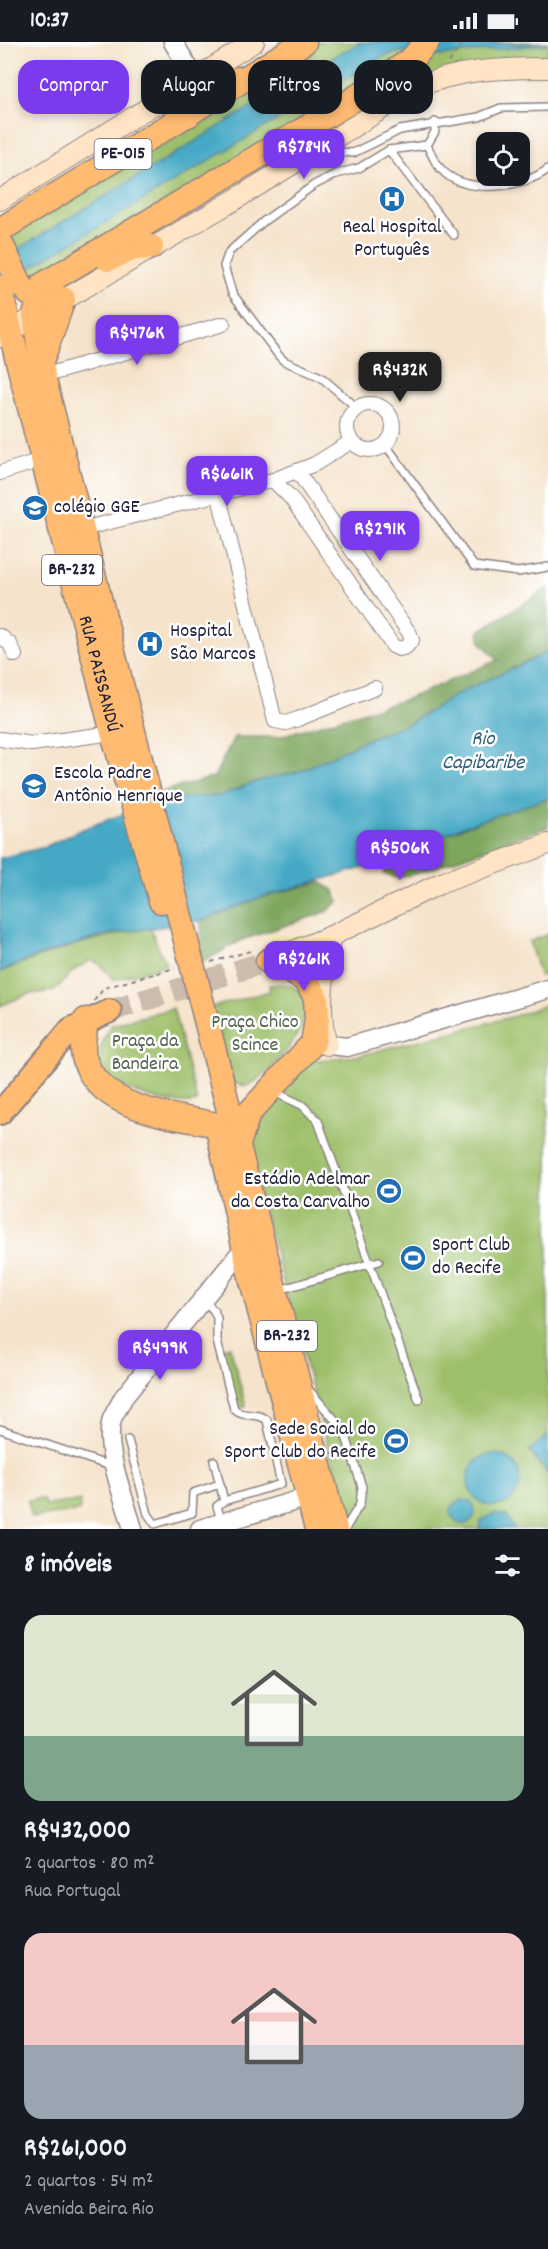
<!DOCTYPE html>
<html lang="pt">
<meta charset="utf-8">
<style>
:root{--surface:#171b24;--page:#20242c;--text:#f1f3f6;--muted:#9ea1a6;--accent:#7c3aed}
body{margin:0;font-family:Dekko,sans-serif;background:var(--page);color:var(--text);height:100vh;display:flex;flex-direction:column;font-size:22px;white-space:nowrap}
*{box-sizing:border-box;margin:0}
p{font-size:20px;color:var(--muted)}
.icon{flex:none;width:33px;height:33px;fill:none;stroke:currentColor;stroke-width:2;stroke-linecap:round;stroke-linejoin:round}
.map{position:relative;height:1487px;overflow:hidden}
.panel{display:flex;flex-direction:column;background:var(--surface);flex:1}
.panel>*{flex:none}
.guide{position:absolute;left:18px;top:18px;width:513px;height:54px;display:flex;gap:12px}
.controls{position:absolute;left:476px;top:90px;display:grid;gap:12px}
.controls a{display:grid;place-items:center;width:54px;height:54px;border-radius:12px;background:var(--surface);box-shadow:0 3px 9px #0003;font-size:30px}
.price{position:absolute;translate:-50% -51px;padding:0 14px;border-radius:12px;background:var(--accent);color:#fff;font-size:20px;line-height:39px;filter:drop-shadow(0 2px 3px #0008)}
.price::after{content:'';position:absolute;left:50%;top:36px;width:18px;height:14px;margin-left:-9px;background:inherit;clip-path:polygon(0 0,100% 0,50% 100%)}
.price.active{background:#222;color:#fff}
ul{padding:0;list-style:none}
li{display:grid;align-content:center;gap:12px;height:318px;padding:0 24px}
li span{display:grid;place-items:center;height:186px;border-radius:18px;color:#555}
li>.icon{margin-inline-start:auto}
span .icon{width:108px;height:108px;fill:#fffc;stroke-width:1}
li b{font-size:26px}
h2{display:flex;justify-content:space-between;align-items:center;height:72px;padding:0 24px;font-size:26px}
.tag{padding:0 21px;border-radius:18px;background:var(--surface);box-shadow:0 3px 9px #0003;font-size:21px;line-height:54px}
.tag.active{background:var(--accent);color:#fff}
.status{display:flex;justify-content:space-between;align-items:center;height:42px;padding:0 30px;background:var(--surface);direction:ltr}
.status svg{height:16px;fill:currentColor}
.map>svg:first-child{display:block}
.green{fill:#9dbf69;stroke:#607052;stroke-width:1.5}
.forest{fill:#7ea65d;stroke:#50644c;stroke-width:1.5}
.water{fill:#45a9c5;stroke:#346680;stroke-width:1.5}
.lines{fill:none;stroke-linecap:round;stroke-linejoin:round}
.primary-tunnel{stroke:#cbbcae;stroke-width:22;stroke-dasharray:22 11;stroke-linecap:butt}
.service-casing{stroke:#8c8283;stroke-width:10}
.minor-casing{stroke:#8c8283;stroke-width:16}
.tertiary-casing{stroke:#8c8283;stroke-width:21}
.secondary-casing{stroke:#8c8283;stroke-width:22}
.primary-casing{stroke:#8c8283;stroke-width:26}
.trunk-casing{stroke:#8c8283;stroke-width:27}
.path{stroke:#8c8283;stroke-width:2;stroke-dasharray:4.5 4.5;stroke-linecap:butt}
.service{stroke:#fff;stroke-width:7}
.minor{stroke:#fff;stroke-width:14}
.tertiary{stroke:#fff;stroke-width:18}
.secondary{stroke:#ffe4c6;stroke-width:20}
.primary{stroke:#ffbb71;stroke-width:22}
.trunk{stroke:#ffbb71;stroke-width:24}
.trunk-bridge-casing{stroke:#8c8283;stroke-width:27;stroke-linecap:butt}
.path-bridge{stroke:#8c8283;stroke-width:2;stroke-dasharray:4.5 4.5;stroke-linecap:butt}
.trunk-bridge{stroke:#ffbb71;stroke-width:24}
.labels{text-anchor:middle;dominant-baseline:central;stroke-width:5;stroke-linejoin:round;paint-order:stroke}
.shield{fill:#fff;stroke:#646476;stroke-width:1.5}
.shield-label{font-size:18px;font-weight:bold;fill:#22223b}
.poi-label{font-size:20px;fill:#22223b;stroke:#fff;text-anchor:start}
.street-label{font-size:20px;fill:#22223b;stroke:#fff}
.park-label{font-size:20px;fill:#53614d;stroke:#fff}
.water-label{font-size:21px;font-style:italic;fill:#325f79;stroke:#fff}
</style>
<div class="status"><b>10:37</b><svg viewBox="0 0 49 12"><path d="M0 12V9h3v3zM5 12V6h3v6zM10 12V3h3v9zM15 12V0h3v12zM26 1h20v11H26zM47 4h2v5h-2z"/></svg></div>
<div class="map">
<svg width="548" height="1487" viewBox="0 0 548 1487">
<rect width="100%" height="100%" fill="#fff"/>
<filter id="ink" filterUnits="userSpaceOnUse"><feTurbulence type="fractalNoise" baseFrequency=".0167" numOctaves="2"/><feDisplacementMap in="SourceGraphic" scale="12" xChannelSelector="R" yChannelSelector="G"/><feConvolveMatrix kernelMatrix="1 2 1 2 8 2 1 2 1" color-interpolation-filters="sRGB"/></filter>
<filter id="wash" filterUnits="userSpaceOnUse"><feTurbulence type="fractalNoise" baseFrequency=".008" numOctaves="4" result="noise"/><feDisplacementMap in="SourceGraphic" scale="24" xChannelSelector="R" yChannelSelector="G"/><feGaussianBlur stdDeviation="1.35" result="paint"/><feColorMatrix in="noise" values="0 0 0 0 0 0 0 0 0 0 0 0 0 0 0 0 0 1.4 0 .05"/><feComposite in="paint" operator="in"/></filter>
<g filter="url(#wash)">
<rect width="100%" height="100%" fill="#f5e3cb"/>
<g class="green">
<path d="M315,0H548V25L432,34L411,18L240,127L0,268V188Z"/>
<path d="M150,886L166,923L114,938L100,922L91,918L74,928L54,949L28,952L0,964V930C49,910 97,894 150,886Z"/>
<path d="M548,892V931L540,934L529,900Z"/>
<path d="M284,942C340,953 274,1034 246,1044L232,1041L209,966L270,949L269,943Z"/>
<path d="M548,962V1487H350L255,1135L249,1109L252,1079L308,1019L357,1014L515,974Z"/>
<path d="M173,966L197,1060C175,1066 113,1049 103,1027C95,1011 103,996 112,983Z"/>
<path d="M230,1304L246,1365L236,1367L220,1307Z"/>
<path d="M43,1457L46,1463L80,1459V1469L31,1476L28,1458Z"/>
</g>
<g class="forest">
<path d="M548,546V610L461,650L410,681L372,695L298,730L258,739L220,754L164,757L161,750L214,735L234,695H277L407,657L498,618L481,601L479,589Z"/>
<path d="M548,756V785L543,787L415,832L397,836L384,832L387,819C439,792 493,774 548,756Z"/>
<path d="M320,840L335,849L338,860L326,870L242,898L201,921V879L258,856Z"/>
</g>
<g class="water">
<path d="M363,0L548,2L440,14L400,10L382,15L0,244V218L340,11Z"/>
<path d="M548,610V756L461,785L387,819L258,856L201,879L105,893L37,914L0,930V816L45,805L80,788L164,757L220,754L258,739L298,730L372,695L410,681L461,650Z"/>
<path d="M548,1393V1432L529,1409Z"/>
<circle cx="494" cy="1438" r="26"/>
<circle cx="463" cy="1470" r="12"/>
<path d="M495,1471L507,1474L514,1487H479L482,1478Z"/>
</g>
</g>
<g filter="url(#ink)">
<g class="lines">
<path class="primary-tunnel" d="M110,969L259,922"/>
<g class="service-casing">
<g id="service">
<path d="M330,103L341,110L353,111L400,88L479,75L501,66L548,65"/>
<path d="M427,103C432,113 436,124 445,131C469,152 524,146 548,127"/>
<path d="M427,103L435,90V80"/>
<path d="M389,108L454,193"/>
<path d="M356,365L321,335L284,319L279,314L232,251L224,224L229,210L264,179L314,143L336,132L359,126L389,108L427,103"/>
<path d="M385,402L474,524L518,530L548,525"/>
<path d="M274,1050L302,1063L318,1079L419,1358"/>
<path d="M279,1248L379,1219"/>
<path d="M205,1259L214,1269L217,1276V1299L234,1367C243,1377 257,1369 267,1378L281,1442L224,1459L214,1419"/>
<path d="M307,1346L344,1388L362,1445L360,1462L345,1487"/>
<path d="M0,1387L113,1425"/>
<path d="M128,1398L148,1472L155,1482L192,1471L193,1451L220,1442"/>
<path d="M221,1478L217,1464L224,1459"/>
</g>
</g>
<g class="minor-casing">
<g id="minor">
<path d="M43,334L223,282"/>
<circle cx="370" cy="385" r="23"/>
<path d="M0,431L44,417"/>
<path d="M273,438L291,456L393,604L399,607L406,605L412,598L410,592L297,429"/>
<path d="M218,451L275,679L286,681L298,677L375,646"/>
<path d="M83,487L273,438L315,422L352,399"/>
<path d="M0,594L10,602L15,613"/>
<path d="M0,697L32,702L113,691"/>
</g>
</g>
<g class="tertiary-casing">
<g id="tertiary">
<path d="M173,0L195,36"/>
<path d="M313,1001L347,1005L548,947"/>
<path d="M133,1487C125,1458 103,1406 112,1377C115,1370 120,1363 123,1356L249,1200"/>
<path d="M200,1487L309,1455"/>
</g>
</g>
<g class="secondary-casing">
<g id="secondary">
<path d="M0,158L254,0"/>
<path d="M0,295L236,157L416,46C458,27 502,26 548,26"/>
<path d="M268,919L331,894L439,842L548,802"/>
<path d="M327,1003C317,968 324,930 331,894"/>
</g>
</g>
<g class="primary-casing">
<path id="primary" d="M0,1071L71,987L110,969"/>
</g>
<g class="trunk-casing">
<g id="trunk">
<path d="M188,73L195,36L210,39L241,37"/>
<path d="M0,188L304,0"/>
<path d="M108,217L134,206L151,205"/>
<path d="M43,244L35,273L43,334L335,1487"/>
<path d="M29,251L348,61L411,18L427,0"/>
<path id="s1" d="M2,256L113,691L161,859"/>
<path d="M44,312L63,257"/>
<path d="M86,978C85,990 81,1004 84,1015C98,1069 173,1073 217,1083"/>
<path d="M219,1091L251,1235L317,1487"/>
<path d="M238,1102L248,1072L313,1001L317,977L316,956L307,939L282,924L268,919"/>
</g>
</g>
<g class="path">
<path d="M449,20L463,0"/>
<path d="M211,920L254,908"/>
<path d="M94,959L104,946L175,926"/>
</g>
<use href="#service" class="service"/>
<use href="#minor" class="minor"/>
<use href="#tertiary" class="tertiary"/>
<use href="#secondary" class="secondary"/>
<use href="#primary" class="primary"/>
<use href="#trunk" class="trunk"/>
<g class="trunk-bridge-casing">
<g id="trunk-bridge">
<path d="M0,200L21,244"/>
<path d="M0,246L2,256"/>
</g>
</g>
<path class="path-bridge" d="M331,1410L344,1418L359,1413"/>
<use href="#trunk-bridge" class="trunk-bridge"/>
</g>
</g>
<defs>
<g id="hospital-disc" transform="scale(1.35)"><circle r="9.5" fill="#1f6fb2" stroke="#fff"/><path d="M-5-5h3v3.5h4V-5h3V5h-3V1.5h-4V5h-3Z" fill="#fff"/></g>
<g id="school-disc" transform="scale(1.35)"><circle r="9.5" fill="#1f6fb2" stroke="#fff"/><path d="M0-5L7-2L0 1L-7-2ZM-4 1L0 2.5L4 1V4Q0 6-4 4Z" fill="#fff"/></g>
<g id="stadium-disc" transform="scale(1.35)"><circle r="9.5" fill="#1f6fb2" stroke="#fff"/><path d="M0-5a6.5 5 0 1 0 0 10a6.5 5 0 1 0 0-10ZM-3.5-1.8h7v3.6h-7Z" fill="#fff"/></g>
</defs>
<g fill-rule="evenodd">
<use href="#hospital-disc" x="392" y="157"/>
<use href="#school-disc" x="35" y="466"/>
<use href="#hospital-disc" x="150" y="602"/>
<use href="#school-disc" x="34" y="744"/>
<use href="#stadium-disc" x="389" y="1149"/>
<use href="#stadium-disc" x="413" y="1216"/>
<use href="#stadium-disc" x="396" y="1399"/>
</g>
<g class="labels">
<g class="shield">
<rect x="94.5" y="97" width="57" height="30" rx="4.5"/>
<rect x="42" y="513" width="60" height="30" rx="4.5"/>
<rect x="257" y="1279" width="60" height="30" rx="4.5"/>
</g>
<g class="shield-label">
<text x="123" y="112">PE-015</text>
<text x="72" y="528">BR-232</text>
<text x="287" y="1294">BR-232</text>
</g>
<g class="poi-label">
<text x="392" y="186" text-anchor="middle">Real Hospital<tspan x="392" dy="23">Português</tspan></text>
<text x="54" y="466">colégio GGE</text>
<text x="170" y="590">Hospital<tspan x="170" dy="23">São Marcos</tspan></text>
<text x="54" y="732">Escola Padre<tspan x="54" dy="23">Antônio Henrique</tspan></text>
<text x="370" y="1138" text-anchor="end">Estádio Adelmar<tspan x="370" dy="23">da Costa Carvalho</tspan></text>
<text x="432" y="1204">Sport Club<tspan x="432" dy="23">do Recife</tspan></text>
<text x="376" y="1388" text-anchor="end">Sede Social do<tspan x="376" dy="23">Sport Club do Recife</tspan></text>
</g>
<g class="street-label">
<text stroke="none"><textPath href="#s1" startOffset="388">RUA PAISSANDÚ</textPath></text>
</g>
<g class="park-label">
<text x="255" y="981">Praça Chico<tspan x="255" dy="23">Scince</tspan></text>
<text x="145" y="1000">Praça da<tspan x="145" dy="23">Bandeira</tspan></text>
</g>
<g class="water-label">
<text x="483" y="698">Rio<tspan x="483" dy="24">Capibaribe</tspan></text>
</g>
</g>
</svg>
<div class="controls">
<a><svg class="icon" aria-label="locate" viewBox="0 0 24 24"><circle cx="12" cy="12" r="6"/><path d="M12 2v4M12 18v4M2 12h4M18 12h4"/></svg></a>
</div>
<b class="price" style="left:304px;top:138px">R$784K</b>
<b class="price" style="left:137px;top:324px">R$476K</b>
<b class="price active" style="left:400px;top:361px">R$432K</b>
<b class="price" style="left:227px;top:465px">R$661K</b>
<b class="price" style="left:380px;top:520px">R$291K</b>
<b class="price" style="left:400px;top:839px">R$506K</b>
<b class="price" style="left:304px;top:950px">R$261K</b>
<b class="price" style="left:160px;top:1339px">R$499K</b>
<div class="guide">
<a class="tag active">Comprar</a>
<a class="tag">Alugar</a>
<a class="tag">Filtros</a>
<a class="tag">Novo</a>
</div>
</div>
<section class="panel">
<h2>8 imóveis<svg class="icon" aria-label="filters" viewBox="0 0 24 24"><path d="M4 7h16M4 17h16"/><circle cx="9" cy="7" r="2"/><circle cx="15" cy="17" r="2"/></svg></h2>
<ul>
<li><span style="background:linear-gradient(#dfe7d0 65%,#7fa58c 0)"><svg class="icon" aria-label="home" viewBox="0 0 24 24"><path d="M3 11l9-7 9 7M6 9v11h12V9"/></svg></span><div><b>R$432,000</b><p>2 quartos · 80 m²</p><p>Rua Portugal</p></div></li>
<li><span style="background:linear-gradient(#f6c9c9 60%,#9aa5b1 0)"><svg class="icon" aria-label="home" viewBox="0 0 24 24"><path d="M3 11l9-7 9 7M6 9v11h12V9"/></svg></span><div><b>R$261,000</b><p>2 quartos · 54 m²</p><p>Avenida Beira Rio</p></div></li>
</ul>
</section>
